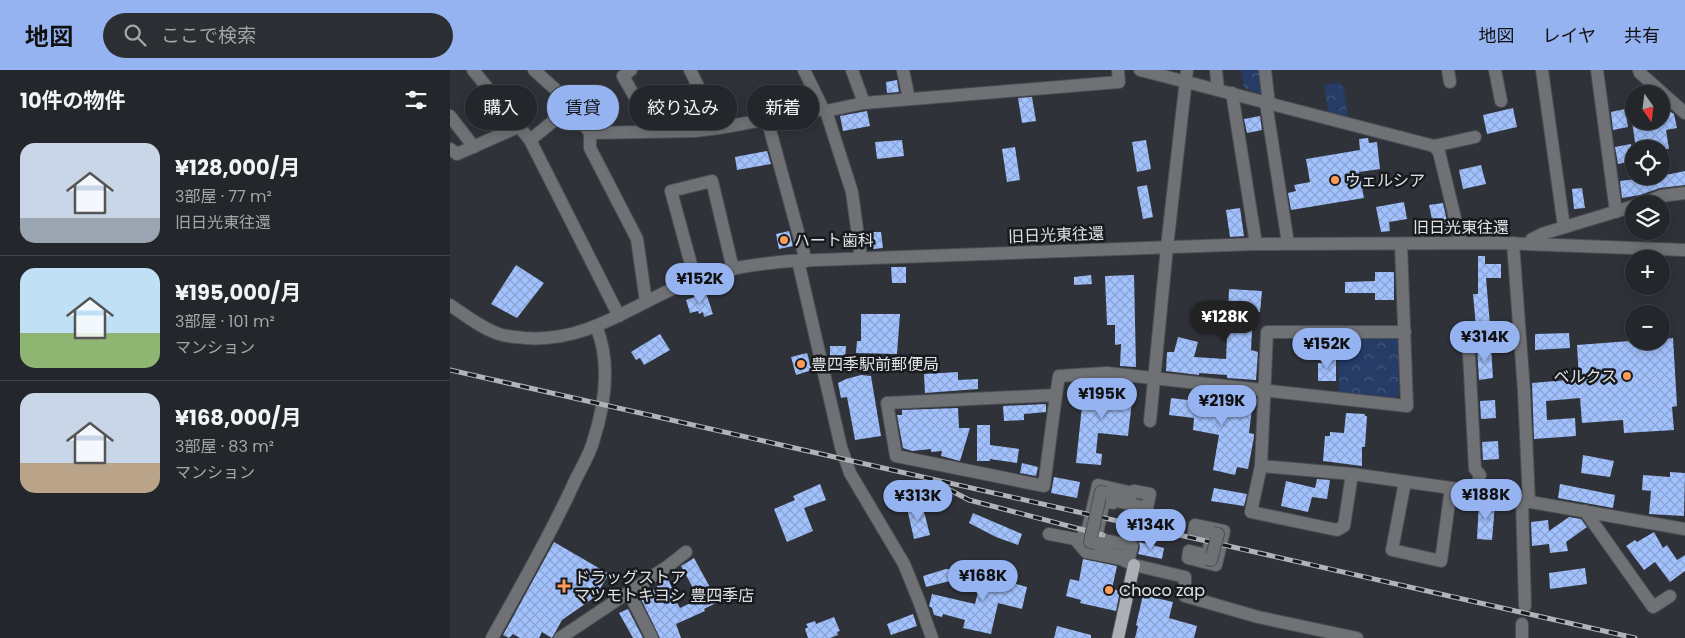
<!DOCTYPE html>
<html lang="ja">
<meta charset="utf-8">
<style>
:root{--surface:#23262b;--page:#2b2e33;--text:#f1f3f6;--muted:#a3a5a9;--line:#404347;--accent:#95b2f1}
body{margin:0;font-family:Poppins,"Noto Sans JP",sans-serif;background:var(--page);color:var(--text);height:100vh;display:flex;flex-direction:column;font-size:19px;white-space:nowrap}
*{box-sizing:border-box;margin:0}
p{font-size:16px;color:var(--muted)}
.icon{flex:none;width:28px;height:28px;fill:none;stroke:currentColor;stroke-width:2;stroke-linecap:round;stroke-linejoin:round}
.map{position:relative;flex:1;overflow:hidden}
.sheet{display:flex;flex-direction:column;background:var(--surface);width:450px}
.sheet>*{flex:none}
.guide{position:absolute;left:15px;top:15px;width:475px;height:45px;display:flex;gap:10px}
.needle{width:32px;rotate:166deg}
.fabs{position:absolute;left:1175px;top:15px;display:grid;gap:10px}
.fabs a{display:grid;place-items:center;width:45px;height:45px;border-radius:50%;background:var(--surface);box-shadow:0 2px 12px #0003,0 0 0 1px var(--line);font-size:25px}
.price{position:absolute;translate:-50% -42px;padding:0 11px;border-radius:18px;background:var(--accent);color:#111;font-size:16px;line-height:32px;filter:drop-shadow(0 1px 2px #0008)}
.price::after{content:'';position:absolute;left:50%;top:30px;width:15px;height:11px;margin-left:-8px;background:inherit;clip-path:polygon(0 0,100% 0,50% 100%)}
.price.current{background:#222;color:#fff}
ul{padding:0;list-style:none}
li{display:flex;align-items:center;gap:15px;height:125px;padding:0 20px}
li+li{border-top:1px solid var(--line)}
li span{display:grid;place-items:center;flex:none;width:140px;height:100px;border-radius:15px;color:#555}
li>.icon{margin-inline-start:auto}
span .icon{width:60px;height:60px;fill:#fffc;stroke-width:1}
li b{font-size:21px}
h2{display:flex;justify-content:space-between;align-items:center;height:60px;padding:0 20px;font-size:21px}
.pill{padding:0 18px;border-radius:22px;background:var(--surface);box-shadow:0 2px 12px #0003,0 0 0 1px var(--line);font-size:18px;line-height:45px}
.pill.current{background:var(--accent);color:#111}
header{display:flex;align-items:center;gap:30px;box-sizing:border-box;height:70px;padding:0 25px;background:var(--accent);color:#111}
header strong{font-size:24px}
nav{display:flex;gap:28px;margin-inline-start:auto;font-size:18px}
.search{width:350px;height:45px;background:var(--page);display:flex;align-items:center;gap:12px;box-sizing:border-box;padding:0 18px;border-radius:28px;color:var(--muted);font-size:19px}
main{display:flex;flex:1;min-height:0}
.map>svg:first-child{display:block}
.park{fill:url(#park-crowns)}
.building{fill:url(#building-cross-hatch)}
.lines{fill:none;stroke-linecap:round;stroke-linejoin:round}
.minor-casing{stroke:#4b4e55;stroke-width:14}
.major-casing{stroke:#4b4e55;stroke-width:14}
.minor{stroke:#6f7174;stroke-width:12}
.major{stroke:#abafb6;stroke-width:12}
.rail-casing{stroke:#b1b3b8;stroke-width:5}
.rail{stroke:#181a1d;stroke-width:3;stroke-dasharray:9;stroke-linecap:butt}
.minor-bridge-casing{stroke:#4b4e55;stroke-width:14;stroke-linecap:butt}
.minor-bridge{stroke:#6f7174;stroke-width:12}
.poi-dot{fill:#fe9c57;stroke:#181a1d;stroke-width:2}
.labels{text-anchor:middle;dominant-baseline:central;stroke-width:5;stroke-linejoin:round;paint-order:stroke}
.poi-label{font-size:16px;fill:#dfe1e5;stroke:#181a1d;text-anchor:start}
.street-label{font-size:16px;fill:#dfe1e5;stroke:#181a1d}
</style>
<header>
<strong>地図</strong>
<div class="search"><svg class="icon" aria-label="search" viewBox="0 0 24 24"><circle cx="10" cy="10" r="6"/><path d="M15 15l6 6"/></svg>ここで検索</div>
<nav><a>地図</a><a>レイヤ</a><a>共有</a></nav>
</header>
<main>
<section class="sheet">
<h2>10件の物件<svg class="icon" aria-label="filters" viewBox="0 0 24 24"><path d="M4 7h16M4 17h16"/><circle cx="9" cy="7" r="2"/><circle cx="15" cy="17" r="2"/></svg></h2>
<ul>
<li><span style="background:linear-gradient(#c9d6e8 75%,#9aa5b1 0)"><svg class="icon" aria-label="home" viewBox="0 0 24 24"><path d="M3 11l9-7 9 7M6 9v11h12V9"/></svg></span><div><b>¥128,000/月</b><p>3部屋 · 77 m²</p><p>旧日光東往還</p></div></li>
<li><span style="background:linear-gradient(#bfe0f5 65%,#8fb573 0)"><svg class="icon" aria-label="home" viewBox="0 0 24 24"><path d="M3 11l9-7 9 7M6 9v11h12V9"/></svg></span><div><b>¥195,000/月</b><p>3部屋 · 101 m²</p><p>マンション</p></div></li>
<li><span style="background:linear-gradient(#c9d6e8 70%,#b9a48a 0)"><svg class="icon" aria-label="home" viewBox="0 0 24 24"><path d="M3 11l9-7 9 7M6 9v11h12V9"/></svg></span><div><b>¥168,000/月</b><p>3部屋 · 83 m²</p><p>マンション</p></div></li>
</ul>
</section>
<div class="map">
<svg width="1235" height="568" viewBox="0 0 1235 568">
<defs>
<pattern id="park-crowns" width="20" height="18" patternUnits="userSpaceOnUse" patternTransform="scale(1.25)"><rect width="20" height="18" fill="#273b67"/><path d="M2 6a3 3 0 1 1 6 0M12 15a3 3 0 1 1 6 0" fill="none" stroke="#46577d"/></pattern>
<pattern id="building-cross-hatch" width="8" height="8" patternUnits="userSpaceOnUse" patternTransform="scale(1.25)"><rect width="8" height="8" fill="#a2c1ff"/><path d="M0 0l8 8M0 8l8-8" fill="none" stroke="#8aa2d0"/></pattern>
</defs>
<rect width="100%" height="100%" fill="#2f3239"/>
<g class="park">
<path d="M791,0H809L813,24L794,18Z"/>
<path d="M890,12L891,16H894L898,48L878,41L874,15Z"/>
<path d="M888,266L944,267L948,271L949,324L945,329L889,323Z"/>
</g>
<g class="building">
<path d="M447,10L449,22L437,23L436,12Z"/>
<path d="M582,27L586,51L572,53L568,28Z"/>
<path d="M230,34L238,49L231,53H224L218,41Z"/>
<path d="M1063,38L1067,57L1037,64L1033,45Z"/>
<path d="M1175,39L1178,57L1163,60L1161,42Z"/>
<path d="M417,41L420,56L393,61L390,46Z"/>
<path d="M1221,42L1224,44L1227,58L1216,60L1219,79H1186L1182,51H1211V44Z"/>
<path d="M810,46L812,60L797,63L794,49Z"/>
<path d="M918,68L919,73L927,72L930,99L909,102L914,128L841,140L838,123L846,121L844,115L860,112L856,89L910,80L909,69Z"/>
<path d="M452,70L454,86L427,89L425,72Z"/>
<path d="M696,70L701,99L687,102L682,72Z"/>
<path d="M1181,74L1184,91L1168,94L1165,77Z"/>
<path d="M565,77L570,110L557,112L552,79Z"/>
<path d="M317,81L321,94L287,100L285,87Z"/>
<path d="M1031,95L1036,114L1013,119L1009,100Z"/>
<path d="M1235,101V115L1210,118L1190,125L1172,128L1170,111L1211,106Z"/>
<path d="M697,115L703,147L693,149L687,117Z"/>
<path d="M1132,118L1135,138L1124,139L1122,119Z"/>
<path d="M954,132L957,149L939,152L940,161L931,162L926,137Z"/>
<path d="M993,133L999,161L985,163L979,135Z"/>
<path d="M790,138L794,166L780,167L776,140Z"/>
<path d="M339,161L343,176L329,179L326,164Z"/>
<path d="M421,162H431L433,178L423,179Z"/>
<path d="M1028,186H1035V194H1051V208H1036L1040,255L1026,257L1023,224H1028Z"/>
<path d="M66,195L94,213L67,248L41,234Z"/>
<path d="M441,197H456V213H442Z"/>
<path d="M925,202H944V230H925V223H895V212L925,211Z"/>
<path d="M641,205L642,214L624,215V207Z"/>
<path d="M684,205L686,297L670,296L671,274L665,275V255H657L655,206Z"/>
<path d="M779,219L812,221L810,242H803L801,280L808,282L806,310L777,308V305L749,303V305L716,301L717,282H724L728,267L748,272L744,287L776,289Z"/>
<path d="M256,223L263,244L254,247L253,242L249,244L248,241L240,243L236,230Z"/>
<path d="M411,244H450L447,284L406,283L407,271H411Z"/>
<path d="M1119,263L1120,278L1085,280V264Z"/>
<path d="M210,264L220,280L194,295L190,288L186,290L181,282Z"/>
<path d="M1223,268L1227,336L1222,337L1224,360L1174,363L1173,350L1132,353L1130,328L1096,331L1097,350L1125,348L1126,366L1084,369L1082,313L1129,309L1127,275L1180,271H1211V269Z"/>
<path d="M380,276H396L395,290L380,289Z"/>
<path d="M1041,276L1043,308L1029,310L1027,277Z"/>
<path d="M357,283L362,300L346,305L341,287Z"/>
<path d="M886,288V311H868V293H874V289Z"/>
<path d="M508,302V310L528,309V319L475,323L474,304Z"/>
<path d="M411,305L421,306L431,366L405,370L397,327L391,328L388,313L396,309Z"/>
<path d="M636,318L683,322L678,366L648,363L646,383L652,384L651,395L626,393L632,336L627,335L629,324L635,325Z"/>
<path d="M747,323L803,330L799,363L804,364V367L798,399L787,397L785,405L763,400L769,365L743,360L744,348L719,345L721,328L746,331Z"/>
<path d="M1045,330L1046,348L1031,349L1030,331Z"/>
<path d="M596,334V342L574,344V350L554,351L553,336Z"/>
<path d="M508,338L509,358H520L510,391L491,386L492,381L481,382V379L462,381L453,378L447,345H452V340Z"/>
<path d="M896,343L915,344V346H917L915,377H912V396L873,391L875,366H880V362L894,363Z"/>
<path d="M527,355H540V375L569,379L567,393L540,389V391H527Z"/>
<path d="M1048,371L1049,389L1033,390L1032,372Z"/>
<path d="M1133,385L1164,391L1160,407L1131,403Z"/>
<path d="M572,393L588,397L586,406L570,403Z"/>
<path d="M1220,402L1235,403L1234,446L1199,444L1201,421L1192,420L1193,405L1220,407Z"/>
<path d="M604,407L630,412L627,428L601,423Z"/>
<path d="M867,409L880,410L877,429L862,427L858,442L831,436L836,411L865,418Z"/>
<path d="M370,414L376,430L354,438L363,461L337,472L324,439L345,430L343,426Z"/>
<path d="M1110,414L1165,425L1163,438L1108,428Z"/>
<path d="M764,418L797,424L794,436L761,431Z"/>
<path d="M1029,431L1045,434L1042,470L1027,469Z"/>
<path d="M472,434L480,465L464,469L457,438Z"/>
<path d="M523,443L572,464L568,475L546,467L519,453Z"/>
<path d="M1119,447L1131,449L1137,457L1116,472L1118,481L1100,483L1099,474L1082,476L1081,452L1098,450L1099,461Z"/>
<path d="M1204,462L1213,478L1217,475L1227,490L1235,485V501L1220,512L1205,492L1194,500L1176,476L1185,470L1187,472Z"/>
<path d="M104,472L159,504L145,527L112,550L102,568L92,562L89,568H70L63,564L59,568L53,565Z"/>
<path d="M689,472L714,478L712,489L688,484L690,477Z"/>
<path d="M244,488L268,532L254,539L255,541L226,554L231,568H210L190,527L207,518V516L211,515L210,512L218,509L222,518L219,519L230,538L249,529L231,496Z"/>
<path d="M633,489L667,496L662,519L670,521L666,541L630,533L631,530L616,526L620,509L629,511Z"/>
<path d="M534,498L564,506L562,513L577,517L572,539L548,533L541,564L513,558L515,550L493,544L492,547L484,545L482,538L479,536L482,524L525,534Z"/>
<path d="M1135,498L1137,514L1100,519L1099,503Z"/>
<path d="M496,499L511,500V511H500L476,517L473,506Z"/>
<path d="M693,525L723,532L719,548L747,556L744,568H685L688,556L686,555Z"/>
<path d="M178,539L193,568H183L169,543Z"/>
<path d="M463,544L467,556L441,565L437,554Z"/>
<path d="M384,547L390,561L387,562L388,565L380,568H358L355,559L358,557L356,554L365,551L366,554Z"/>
<path d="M607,556L641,565V568H604Z"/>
</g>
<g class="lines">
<g class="minor-casing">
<g id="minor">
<path d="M23,0L80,70L169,246"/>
<path d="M84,0L115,28L140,63L245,61L269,58L373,39"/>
<path d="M181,0L173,6L204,61"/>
<path d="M240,0L269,58"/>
<path d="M354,0L373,39L376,41L402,122L411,188"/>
<path d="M402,0L414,33"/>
<path d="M453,0L459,29"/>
<path d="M690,0L984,76L989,82L1011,173"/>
<path d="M766,0L768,20"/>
<path d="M815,0L819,34"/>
<path d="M998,0L1000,12"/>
<path d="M1045,0L1051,31"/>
<path d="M1092,0L1114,157"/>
<path d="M1147,0L1166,142"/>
<path d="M1189,0L1190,3L1235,43"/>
<path d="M782,23L806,174"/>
<path d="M816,33L838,173"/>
<path d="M376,41L414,33L669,12L668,0"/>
<path d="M0,46L24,77"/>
<path d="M317,49L356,191"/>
<path d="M140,63V78L187,169L196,232"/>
<path d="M80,70L121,37"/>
<path d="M984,76L1025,67"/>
<path d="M0,79L7,84L68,57"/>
<path d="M1190,134L1211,126L1235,123"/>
<path d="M1063,173L1074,321L1079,432"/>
<path d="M1082,174V169L1092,164L1184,136"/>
<path d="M348,191L391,377L400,403L454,494L469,531L482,568"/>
<path d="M245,209L221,121L262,111L283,199"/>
<path d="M0,235C15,245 31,258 49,264C57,267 67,267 75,268C141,273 188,230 246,209C275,198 308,194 339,191L806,174L1051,173L1235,180"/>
<path d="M955,262H817L811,396L902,404L1001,418L1235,459"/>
<path d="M1018,265L1025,399L1030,405L1025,422"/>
<path d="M606,325L594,416L446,386L437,333L606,325L609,306L657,303L957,336L951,174"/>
<path d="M700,351L717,177L737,0"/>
<path d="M811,396L801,442L887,460L894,456L902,404"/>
<path d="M955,412L942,480L991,491L1001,418"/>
<path d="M648,415L683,423L684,421L700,424L697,438L663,430V433L654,431L646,468L682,476L679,488L634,477L635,470L632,469L634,462L637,463Z"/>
<path d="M1072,430L1075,536"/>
<path d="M1135,441L1203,537L1220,526"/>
<path d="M745,455L774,461L766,495L738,488L739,481L757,485L762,466L744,462Z"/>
<path d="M599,464L625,469L636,482L671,489L684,495L735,507V526L808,547L907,568"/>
<path d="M179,523L202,568"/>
<path d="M1072,554V568"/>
<path d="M42,568C70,517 100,466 124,413C130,400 139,386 143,372C155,335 161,292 146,256"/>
<path d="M110,568L218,496L236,482"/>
</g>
</g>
<g class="major-casing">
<path id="major" d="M668,568L684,495"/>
</g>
<use href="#minor" class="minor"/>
<use href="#major" class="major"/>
<g class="rail-casing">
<g id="rail">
<path d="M0,300L1185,568"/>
<path d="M498,419L519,430L653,465"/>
</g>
</g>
<use href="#rail" class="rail"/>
<g class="minor-bridge-casing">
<g id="minor-bridge">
<path d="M646,473L640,472L651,422L656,423"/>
<path d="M757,489L761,490L768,464L763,463"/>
</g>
</g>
<use href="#minor-bridge" class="minor-bridge"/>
</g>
<g class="poi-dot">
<circle cx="885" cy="110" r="5"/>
<circle cx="334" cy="170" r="5"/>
<circle cx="351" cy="294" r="5"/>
<circle cx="1177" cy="306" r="5"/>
<path d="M111.5 508.5h5v5h5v5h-5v5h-5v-5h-5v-5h5z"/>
<circle cx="659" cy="520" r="5"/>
</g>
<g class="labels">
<g class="poi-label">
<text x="895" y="110">ウェルシア</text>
<text x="344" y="170">ハート歯科</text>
<text x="361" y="294">豊四季駅前郵便局</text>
<text x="1167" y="306" text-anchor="end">ベルクス</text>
<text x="124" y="507">ドラッグストア<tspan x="124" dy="18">マツモトキヨシ 豊四季店</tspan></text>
<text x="669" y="520">Choco zap</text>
</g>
<g class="street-label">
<text x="1011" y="157">旧日光東往還</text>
<text transform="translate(606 165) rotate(-2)">旧日光東往還</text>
</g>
</g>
</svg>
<div class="fabs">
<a><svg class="needle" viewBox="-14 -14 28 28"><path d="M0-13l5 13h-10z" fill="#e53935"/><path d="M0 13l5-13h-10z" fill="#a3a5a9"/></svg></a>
<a><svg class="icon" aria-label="locate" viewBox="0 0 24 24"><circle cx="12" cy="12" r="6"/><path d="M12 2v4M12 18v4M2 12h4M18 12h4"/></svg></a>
<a><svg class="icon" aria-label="layers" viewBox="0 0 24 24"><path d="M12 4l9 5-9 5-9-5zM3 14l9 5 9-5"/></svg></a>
<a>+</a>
<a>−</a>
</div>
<b class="price" style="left:250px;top:235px">¥152K</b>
<b class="price current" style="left:775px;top:273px">¥128K</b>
<b class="price" style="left:1035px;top:293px">¥314K</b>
<b class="price" style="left:877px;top:300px">¥152K</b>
<b class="price" style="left:652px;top:350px">¥195K</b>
<b class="price" style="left:772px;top:357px">¥219K</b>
<b class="price" style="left:1036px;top:451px">¥188K</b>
<b class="price" style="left:468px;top:452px">¥313K</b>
<b class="price" style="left:701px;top:481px">¥134K</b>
<b class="price" style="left:533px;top:532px">¥168K</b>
<div class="guide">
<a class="pill">購入</a>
<a class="pill current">賃貸</a>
<a class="pill">絞り込み</a>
<a class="pill">新着</a>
</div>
</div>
</main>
